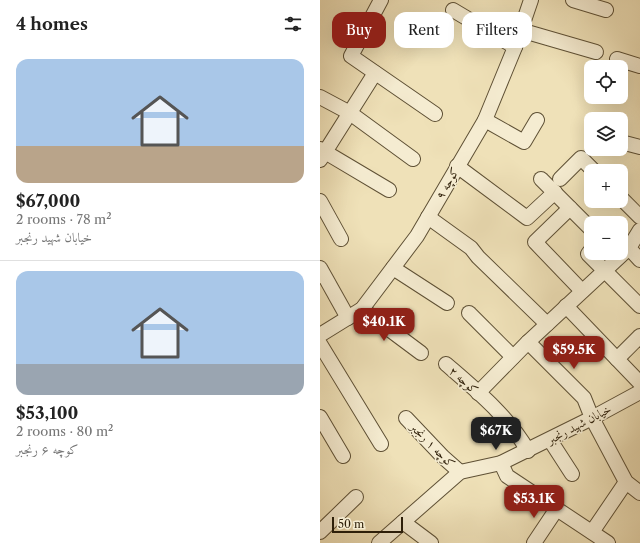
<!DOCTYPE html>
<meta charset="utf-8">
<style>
:root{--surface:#fff;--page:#f6f6f6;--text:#222;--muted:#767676;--line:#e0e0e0;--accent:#8f2418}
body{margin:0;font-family:"Libre Caslon Text",Amiri,serif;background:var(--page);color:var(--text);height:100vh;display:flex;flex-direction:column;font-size:15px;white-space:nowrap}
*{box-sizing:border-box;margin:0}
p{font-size:13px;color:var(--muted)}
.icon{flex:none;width:22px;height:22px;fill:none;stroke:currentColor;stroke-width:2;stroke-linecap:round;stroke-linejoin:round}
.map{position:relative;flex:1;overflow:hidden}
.drawer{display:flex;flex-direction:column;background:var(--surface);width:320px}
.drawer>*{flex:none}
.guide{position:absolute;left:12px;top:12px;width:248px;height:36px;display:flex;gap:8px}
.fabs{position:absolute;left:264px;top:60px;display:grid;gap:8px}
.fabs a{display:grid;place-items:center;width:44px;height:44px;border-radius:8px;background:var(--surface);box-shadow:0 4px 16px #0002;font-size:20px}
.scale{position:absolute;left:12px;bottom:10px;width:71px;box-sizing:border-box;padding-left:4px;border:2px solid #2e1f09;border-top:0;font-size:11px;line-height:14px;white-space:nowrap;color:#2e1f09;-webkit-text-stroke:3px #f5ecd1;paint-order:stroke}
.price{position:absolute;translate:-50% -34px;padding:0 9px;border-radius:8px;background:var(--accent);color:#fff;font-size:13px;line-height:26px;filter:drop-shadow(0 1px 2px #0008)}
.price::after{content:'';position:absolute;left:50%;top:24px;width:12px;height:9px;margin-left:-6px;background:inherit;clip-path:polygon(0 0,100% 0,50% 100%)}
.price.active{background:#222;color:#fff}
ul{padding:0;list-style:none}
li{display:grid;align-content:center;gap:8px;height:212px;padding:0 16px}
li+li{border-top:1px solid var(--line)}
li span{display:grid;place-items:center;height:124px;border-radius:12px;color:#555}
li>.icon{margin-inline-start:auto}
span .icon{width:72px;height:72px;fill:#fffc;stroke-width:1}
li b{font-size:17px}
h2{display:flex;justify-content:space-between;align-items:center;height:48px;padding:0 16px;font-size:17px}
.chip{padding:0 14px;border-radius:12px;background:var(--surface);box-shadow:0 4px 16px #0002;font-size:14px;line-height:36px}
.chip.active{background:var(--accent);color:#fff}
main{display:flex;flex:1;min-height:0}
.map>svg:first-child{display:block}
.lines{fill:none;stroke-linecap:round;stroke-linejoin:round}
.minor-casing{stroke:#5e5035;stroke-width:16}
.minor{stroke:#f5ecd1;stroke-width:14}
.labels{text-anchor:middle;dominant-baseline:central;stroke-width:3;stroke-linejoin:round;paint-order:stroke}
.street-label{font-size:12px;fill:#2e1f09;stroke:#f5ecd1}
</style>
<main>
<section class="drawer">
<h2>4 homes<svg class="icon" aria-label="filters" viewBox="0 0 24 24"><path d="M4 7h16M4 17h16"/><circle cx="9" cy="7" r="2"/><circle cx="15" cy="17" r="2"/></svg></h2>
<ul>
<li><span style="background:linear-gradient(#a9c7e8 70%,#b9a48a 0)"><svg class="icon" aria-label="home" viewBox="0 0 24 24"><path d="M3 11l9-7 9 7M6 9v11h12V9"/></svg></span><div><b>$67,000</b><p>2 rooms · 78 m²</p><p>خیابان شهید رنجبر</p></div></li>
<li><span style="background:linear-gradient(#a9c7e8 75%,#9aa5b1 0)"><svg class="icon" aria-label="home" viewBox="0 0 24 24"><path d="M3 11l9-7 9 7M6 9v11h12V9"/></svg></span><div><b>$53,100</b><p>2 rooms · 80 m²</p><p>کوچه ۶ رنجبر</p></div></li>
</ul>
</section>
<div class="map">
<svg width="320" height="543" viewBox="0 0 320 543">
<rect width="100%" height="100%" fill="#efe1b8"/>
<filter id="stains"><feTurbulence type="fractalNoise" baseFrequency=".005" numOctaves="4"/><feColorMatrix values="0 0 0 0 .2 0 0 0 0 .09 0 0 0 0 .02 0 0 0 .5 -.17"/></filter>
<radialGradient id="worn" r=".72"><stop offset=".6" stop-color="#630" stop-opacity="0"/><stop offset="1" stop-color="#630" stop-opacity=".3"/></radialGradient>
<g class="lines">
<g class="minor-casing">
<g id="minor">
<path d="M61,0L31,56L115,114"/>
<path d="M253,0L286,10"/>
<path d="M133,10L195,47"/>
<path d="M200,30L276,52"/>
<path d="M297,59L320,66"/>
<path d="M0,97L30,113L93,159"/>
<path d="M165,120L204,142L217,120"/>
<path d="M301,142L320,147"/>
<path d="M0,149L69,190"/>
<path d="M0,160L55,73"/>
<path d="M137,166L207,218L235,192"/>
<path d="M221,179L271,229"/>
<path d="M240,179L261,158L274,171"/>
<path d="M301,198L320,217"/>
<path d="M0,201L21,239"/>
<path d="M250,208L215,242L262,291"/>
<path d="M108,217L151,248L158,257L227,324"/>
<path d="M320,230L309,248L320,260"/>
<path d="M271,250L268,254L320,306"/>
<path d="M0,268L28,318"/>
<path d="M73,268L127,303"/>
<path d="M246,306L320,383"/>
<path d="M42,309L101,353"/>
<path d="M149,313L193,357"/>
<path d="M0,335L42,309L97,236L165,120L195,47L211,0"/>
<path d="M208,342L264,398L272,418L306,482L320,493"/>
<path d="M0,344L61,444"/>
<path d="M297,359L320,336"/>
<path d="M126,364C156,390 188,416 208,451"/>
<path d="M158,393L208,342L309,248"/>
<path d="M0,417L23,456"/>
<path d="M86,418L123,457L140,472"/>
<path d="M230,440L252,474"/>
<path d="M181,463L187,476L288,543"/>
<path d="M83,522L111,543"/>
<path d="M0,532L36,497"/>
<path d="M272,532L306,482"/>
<path d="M59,543L140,472L181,463L272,418L320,392"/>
<path d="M214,543L236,510"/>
</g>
</g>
<use href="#minor" class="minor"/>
</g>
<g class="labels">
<g class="street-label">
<text transform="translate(127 183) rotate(-60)">کوچه ۹</text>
<text transform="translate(144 380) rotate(42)">کوچه ۲</text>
<text transform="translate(259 424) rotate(-28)">خیابان شهید رنجبر</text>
<text transform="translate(113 445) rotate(45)">کوچه ۱ رنجبر</text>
</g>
</g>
<rect width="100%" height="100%" filter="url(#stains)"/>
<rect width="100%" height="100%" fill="url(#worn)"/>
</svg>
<div class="fabs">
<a><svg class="icon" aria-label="locate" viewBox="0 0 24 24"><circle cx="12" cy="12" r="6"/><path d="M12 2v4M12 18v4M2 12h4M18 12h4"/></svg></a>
<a><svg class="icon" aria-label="layers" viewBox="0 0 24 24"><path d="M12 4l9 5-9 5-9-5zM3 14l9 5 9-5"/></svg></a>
<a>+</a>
<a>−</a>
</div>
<div class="scale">50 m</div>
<b class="price" style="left:64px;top:342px">$40.1K</b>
<b class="price" style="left:254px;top:370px">$59.5K</b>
<b class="price active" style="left:176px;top:451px">$67K</b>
<b class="price" style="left:214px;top:519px">$53.1K</b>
<div class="guide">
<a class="chip active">Buy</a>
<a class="chip">Rent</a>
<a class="chip">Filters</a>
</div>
</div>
</main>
